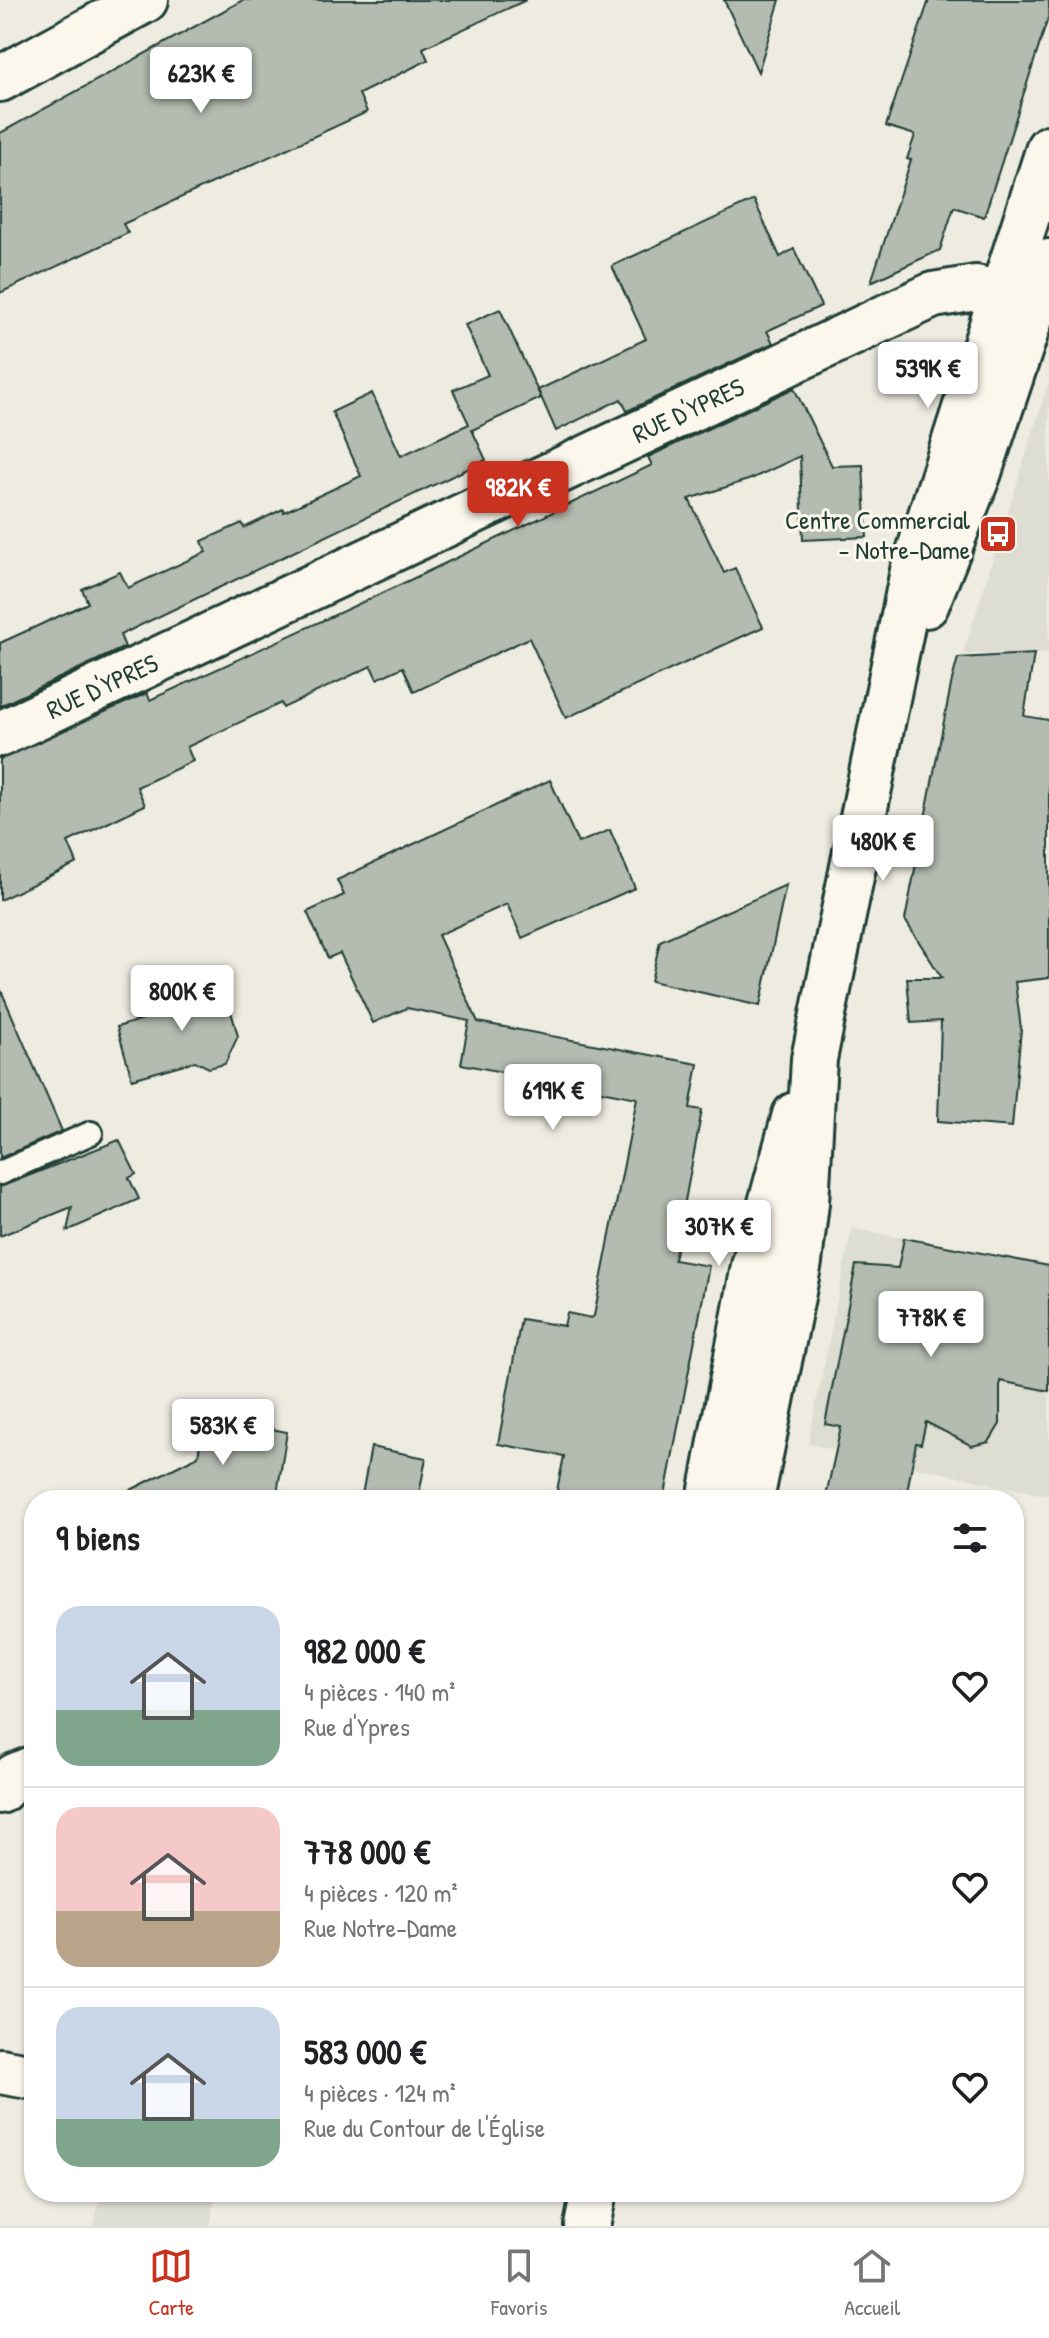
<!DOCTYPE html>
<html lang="fr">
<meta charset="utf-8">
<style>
:root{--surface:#fff;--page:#f6f6f6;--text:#202124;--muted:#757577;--line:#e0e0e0;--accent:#c8321e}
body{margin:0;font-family:"Patrick Hand",sans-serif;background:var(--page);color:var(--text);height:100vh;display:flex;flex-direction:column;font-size:30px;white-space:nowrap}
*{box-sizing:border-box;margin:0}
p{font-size:26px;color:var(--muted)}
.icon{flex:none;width:44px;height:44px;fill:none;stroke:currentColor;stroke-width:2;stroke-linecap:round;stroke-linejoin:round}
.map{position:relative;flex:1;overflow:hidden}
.panel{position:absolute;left:24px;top:1490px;width:1000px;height:712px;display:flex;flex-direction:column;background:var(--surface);border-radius:32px;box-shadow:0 2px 6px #0004}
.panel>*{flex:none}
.price{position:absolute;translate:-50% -68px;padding:0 18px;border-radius:8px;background:#fff;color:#222;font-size:26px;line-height:52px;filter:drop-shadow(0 2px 4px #0008)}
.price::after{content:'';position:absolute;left:50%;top:48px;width:24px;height:18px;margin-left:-12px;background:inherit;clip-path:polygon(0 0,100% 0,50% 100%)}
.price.selected{background:var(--accent);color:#fff}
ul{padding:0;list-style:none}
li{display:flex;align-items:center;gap:24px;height:200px;padding:0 32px}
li+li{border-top:2px solid var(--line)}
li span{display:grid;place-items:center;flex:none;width:224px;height:160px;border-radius:24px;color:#555}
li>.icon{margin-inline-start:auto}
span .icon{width:96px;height:96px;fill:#fffc;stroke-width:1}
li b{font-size:34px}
h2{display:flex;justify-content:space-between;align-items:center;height:96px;padding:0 32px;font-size:34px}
.dock{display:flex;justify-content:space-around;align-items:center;height:112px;border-top:2px solid var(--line);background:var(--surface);font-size:22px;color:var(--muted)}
.dock a{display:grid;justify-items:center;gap:4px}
.dock .selected{color:var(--accent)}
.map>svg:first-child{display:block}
.built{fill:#ddddd2}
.building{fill:#b4bbb0;stroke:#1f3d34;stroke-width:2}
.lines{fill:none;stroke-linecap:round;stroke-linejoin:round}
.service-casing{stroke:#1f3d34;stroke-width:28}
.minor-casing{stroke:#1f3d34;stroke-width:50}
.secondary-casing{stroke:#1f3d34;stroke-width:50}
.service{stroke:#fbf7ec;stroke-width:22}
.minor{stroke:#fbf7ec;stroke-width:44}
.secondary{stroke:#fbf7ec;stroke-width:44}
.labels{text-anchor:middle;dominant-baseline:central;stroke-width:6;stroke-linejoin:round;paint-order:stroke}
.street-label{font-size:26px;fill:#1f3d34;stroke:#fbf7ec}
.poi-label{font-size:26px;fill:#1f3d34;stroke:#fbf7ec;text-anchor:end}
</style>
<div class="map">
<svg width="1049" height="2226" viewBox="0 0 1049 2226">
<rect width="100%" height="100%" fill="#eeece1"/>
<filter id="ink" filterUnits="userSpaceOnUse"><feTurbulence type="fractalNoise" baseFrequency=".0125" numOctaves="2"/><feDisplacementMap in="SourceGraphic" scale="16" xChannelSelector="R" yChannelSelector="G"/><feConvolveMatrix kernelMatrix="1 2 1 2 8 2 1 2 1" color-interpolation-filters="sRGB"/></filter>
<g filter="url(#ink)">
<g class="built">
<path d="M1049,381V654H963Z"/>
<path d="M852,1228L1049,1266V1496L808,1444Z"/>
<path d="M101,2192H216L210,2226H94Z"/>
</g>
<g class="building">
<path d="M243,0H526L423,48L428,60L359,94L367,112L123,224L128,233L0,293V133Z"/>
<path d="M724,0H780L758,72Z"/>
<path d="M929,0H1049V15L984,217L954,207L940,250L871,282L911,160L907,159L915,135L886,126Z"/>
<path d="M754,200L780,257L794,249L821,306L767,331L773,343L627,411L621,399L556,431L538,390L646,339L612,266Z"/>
<path d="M500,309L541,398L472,430L486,460L120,635L125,647L0,706V643L88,603L82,589L120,572L128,588L206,552L202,541L242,523L244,528L283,509L284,512L361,476L332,412L372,393L401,456L469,424L453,390L488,375L465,325Z"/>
<path d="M794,388L832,466L863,465L867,537L803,540L800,456L751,479L689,499L724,573L735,568L763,627L566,718L529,638L414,692L403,667L377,679L371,666L283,708L281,703L187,747L193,761L137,787L145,805L68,842L77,863L0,900V759L147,693L150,700L391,589L652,465L648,457Z"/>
<path d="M1034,654L1024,716L1049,720V978L1015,982L1021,1029L1012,1127L938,1121L941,1021L911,1023L907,978H942L905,920L952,680L958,658Z"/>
<path d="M550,780L578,843L610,830L635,888L522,938L507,904L438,935L478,1022L698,1064L690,1108L702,1110L674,1260L709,1266L664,1500H555L564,1456L498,1444L521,1319L564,1326L567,1313L591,1318L594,1316L637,1098L461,1064L469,1021L407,1008L373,1023L340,953L328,958L307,912L344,895L337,880Z"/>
<path d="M786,885L760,1006L651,981L660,941Z"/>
<path d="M222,980L238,1036L225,1064L209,1068L195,1061L132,1079L117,1027L143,1019L141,1011L182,1000L180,992Z"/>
<path d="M0,988L62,1131L0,1158Z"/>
<path d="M119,1140L136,1174L129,1178L139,1199L67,1231L72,1207L0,1236V1187Z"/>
<path d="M904,1238L1049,1266V1391L1000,1381V1424L989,1442L972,1446L926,1422L921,1444L916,1443L907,1492L899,1490L897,1500H825L841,1427L825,1424L856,1265L898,1268Z"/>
<path d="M205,1416L287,1432L276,1500H111L198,1456Z"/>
<path d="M371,1447L426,1458L418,1500H361Z"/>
</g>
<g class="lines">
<g class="service-casing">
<path id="service" d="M0,1173L91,1133"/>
</g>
<g class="minor-casing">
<g id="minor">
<path d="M0,79L145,0"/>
<path d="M0,734L933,295L976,288L1036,303"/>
<path d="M0,1791L15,1776L34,1768"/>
<path d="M0,2071L34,2077"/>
</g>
</g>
<g class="secondary-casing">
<g id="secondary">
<path d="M926,605L978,475L1049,262"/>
<path d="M710,1500L754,1266L795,1115"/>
<path d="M751,1500L799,1262L806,1203L814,1059L913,571L1049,148"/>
<path d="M587,2226L594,2192"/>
</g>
</g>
<use href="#service" class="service"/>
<use href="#minor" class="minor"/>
<use href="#secondary" class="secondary"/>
</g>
</g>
<defs>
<g id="bus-square" transform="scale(2)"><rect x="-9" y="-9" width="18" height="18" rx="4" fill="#c8321e" stroke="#fbf7ec"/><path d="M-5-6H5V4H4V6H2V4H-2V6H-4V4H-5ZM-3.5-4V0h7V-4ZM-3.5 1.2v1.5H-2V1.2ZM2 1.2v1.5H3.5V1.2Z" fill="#fff"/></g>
</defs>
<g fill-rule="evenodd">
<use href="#bus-square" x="998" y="534"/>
</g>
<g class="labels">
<g class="street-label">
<text transform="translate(688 410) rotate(-25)">RUE D'YPRES</text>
<text transform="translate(102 686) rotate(-25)">RUE D'YPRES</text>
</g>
<g class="poi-label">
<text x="970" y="519">Centre Commercial<tspan x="970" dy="30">– Notre-Dame</tspan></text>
</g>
</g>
</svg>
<b class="price" style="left:201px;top:115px">623K €</b>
<b class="price" style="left:928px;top:410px">539K €</b>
<b class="price selected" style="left:518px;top:529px">982K €</b>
<b class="price" style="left:883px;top:883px">480K €</b>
<b class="price" style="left:182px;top:1033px">800K €</b>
<b class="price" style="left:553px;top:1132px">619K €</b>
<b class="price" style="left:719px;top:1268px">307K €</b>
<b class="price" style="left:931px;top:1359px">778K €</b>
<b class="price" style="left:223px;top:1467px">583K €</b>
<section class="panel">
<h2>9 biens<svg class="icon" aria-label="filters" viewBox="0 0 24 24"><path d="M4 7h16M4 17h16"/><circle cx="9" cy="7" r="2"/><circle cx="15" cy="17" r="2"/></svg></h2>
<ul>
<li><span style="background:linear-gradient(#c9d6e8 65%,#7fa58c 0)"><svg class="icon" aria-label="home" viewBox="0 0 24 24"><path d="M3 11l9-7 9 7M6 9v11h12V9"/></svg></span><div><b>982 000 €</b><p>4 pièces · 140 m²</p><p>Rue d'Ypres</p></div><svg class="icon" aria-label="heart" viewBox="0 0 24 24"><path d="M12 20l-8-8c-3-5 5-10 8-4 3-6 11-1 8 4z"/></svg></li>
<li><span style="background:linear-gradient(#f6c9c9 65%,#b9a48a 0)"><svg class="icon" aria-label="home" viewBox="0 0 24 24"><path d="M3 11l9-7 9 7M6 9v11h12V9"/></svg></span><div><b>778 000 €</b><p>4 pièces · 120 m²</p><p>Rue Notre-Dame</p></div><svg class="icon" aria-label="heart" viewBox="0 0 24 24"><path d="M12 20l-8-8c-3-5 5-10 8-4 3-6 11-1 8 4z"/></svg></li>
<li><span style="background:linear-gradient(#c9d6e8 70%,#7fa58c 0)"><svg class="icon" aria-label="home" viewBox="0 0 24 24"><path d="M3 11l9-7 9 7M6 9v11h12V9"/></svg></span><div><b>583 000 €</b><p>4 pièces · 124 m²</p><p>Rue du Contour de l'Église</p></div><svg class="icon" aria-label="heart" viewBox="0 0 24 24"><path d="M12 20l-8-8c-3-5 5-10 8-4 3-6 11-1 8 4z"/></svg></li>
</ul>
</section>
</div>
<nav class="dock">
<a class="selected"><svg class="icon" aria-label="map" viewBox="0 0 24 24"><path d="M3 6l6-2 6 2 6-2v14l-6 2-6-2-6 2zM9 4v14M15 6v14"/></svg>Carte</a>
<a><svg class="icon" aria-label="saved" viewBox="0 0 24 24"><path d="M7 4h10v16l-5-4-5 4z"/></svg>Favoris</a>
<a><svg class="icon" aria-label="home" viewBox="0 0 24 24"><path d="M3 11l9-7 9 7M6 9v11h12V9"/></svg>Accueil</a>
</nav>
